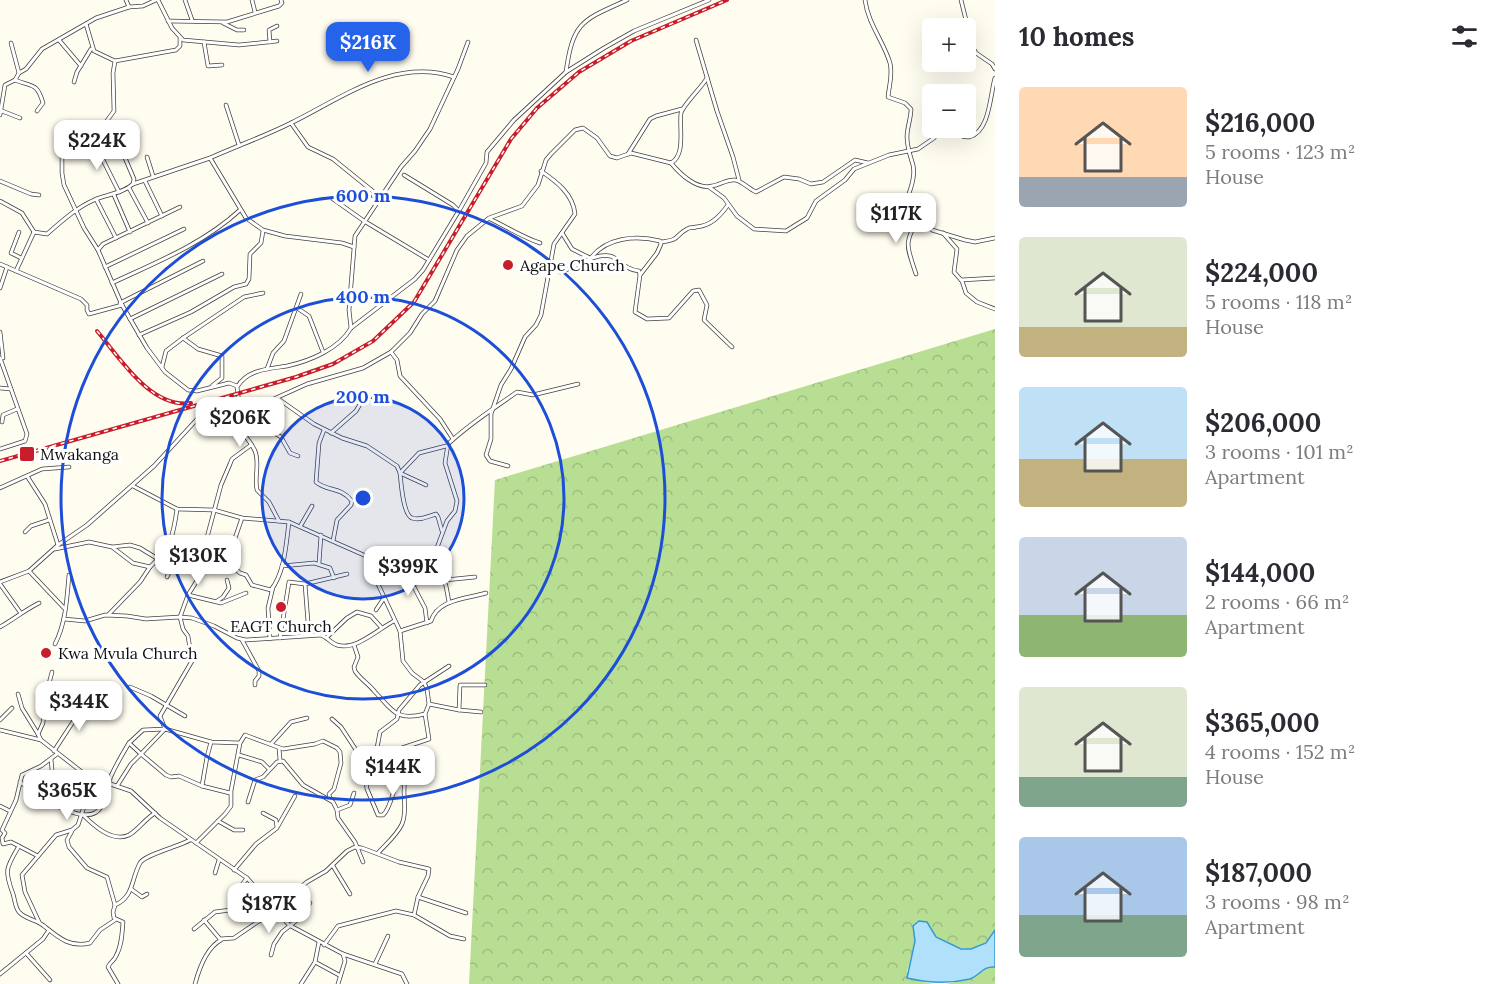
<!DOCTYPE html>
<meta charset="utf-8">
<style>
:root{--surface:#fff;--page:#f7f7f7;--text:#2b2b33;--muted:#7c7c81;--accent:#2563eb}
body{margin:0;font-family:Lora,serif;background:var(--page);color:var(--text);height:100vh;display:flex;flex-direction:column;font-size:22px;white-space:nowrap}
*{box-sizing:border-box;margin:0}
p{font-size:20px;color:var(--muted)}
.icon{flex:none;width:33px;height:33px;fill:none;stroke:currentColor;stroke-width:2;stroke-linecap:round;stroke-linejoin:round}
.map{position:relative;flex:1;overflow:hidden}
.drawer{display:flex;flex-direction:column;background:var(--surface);width:510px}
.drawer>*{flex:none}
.buttons{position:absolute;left:922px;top:18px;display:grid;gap:12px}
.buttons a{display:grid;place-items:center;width:54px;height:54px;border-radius:6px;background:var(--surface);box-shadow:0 6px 24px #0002;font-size:30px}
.price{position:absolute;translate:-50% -51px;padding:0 14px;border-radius:12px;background:#fff;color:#222;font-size:20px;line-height:39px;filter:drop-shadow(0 2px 3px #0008)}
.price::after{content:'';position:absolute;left:50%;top:36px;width:18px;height:14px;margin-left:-9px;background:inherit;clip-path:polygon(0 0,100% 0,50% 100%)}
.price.current{background:var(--accent);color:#fff}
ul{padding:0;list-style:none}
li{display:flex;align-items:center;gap:18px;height:150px;padding:0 24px}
li span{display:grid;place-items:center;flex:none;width:168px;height:120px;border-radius:6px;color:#555}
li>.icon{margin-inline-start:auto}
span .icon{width:72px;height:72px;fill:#fffc;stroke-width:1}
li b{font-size:26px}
h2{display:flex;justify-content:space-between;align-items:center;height:72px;padding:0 24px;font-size:26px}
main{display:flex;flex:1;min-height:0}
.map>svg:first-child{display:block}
.forest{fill:url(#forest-crowns)}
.water{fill:#b1e1fa;stroke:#339ad6;stroke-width:1.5}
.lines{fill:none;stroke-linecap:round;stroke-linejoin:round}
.minor-casing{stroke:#414141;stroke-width:4.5}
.minor{stroke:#fff;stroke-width:3}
.rail-casing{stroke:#c81d2a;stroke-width:4}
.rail{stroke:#fff;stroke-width:1.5;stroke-dasharray:4.5;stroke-linecap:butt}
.ring{fill:none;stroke:#1d4ed8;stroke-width:3}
.poi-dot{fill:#c81d2a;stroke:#fff;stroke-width:2}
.labels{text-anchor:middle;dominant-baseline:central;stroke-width:6;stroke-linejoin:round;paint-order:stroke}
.poi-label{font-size:16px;fill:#0e0e0e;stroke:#fff;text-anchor:start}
.centre{fill:#1d4ed8;stroke:#fff;stroke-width:3}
.ring-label{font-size:18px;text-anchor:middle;font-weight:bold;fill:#1d4ed8;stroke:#fff;stroke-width:6;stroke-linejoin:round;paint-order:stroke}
</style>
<main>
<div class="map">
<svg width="995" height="984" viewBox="0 0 995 984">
<defs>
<pattern id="forest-crowns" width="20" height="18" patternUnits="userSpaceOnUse" patternTransform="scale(1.5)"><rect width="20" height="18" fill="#b8de94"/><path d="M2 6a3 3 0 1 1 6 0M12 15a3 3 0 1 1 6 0" fill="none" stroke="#9dbd7e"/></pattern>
</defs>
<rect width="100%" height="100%" fill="#fffcf0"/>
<g class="forest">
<path d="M995,329V930C976,962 955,947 931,933C926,930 919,928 913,926L915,941L907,972L923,982L934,984H469L495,480Z"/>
<path d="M985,967H995V984H945L971,979Z"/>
</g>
<path class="water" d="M919,921L927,922L936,937L961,949H971L986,943L995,930V967C982,966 981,975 970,979C949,984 928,983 907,978L915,941L913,926Z"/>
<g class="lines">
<g class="minor-casing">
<g id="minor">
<path d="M126,0L129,7L143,6L156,0"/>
<path d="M158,0L172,28L183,40L239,45L277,41"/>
<path d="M185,0L192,20"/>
<path d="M252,0L255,12"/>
<path d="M865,0C868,24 884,42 890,63C893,75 889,86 888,97L905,103L911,109C911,119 907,127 907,137C907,147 910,155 913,165C916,178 908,200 900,210L885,208L883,212L895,219L919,217L932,230L965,240L975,242L995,238"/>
<path d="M961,0L967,24L970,43L976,53L992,64L995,69"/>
<path d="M168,21L227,22L279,6L282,3L281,0"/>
<path d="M223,23L237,30H244"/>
<path d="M59,40L81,66"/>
<path d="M696,40L717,111L733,157L739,180"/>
<path d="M204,42L208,66L222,65"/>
<path d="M270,42L269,30L277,26"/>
<path d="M11,43L19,73"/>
<path d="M115,61L176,50L180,46V38"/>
<path d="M566,72C573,21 583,20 627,0"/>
<path d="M15,80C32,87 37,82 43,103L37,111"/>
<path d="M74,82L77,72L91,49"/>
<path d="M226,105L239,145"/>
<path d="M2,111L20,118"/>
<path d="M0,115L5,85L15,80L19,73L26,69L42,49L96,18L129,7"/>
<path d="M106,122L82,133L62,139V173L64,185L84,228L98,250L122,305L147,348L165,372L188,390L197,391L229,383L237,386"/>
<path d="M291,123L308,147L333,159L380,197"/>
<path d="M954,128C957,133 961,138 969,137C990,132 990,95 995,78"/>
<path d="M88,140L101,156L119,192"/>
<path d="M628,154L650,119L656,116L682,109"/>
<path d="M147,157L153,176"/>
<path d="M671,163C680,174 697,190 712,186C720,185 727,179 735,180C742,181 749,189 756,192L784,177L799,179L811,184L823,182L855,160L868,163"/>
<path d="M404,175L453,205L459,211"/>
<path d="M0,181L31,194L39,195"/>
<path d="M145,181L162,216"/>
<path d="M133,184L210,158"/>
<path d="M709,187L724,198L737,216L754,229L786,231L807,218L816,201L845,180L854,169L889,155L918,149L934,138L937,134V128"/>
<path d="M129,188L148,223"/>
<path d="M114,195L130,232"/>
<path d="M96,199L116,238"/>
<path d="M333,199L364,221L429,260"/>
<path d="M0,201L22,213L34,232"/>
<path d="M490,219C507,227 522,237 540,243"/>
<path d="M19,232L11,253L21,258"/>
<path d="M562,233L572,249L590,258"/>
<path d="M943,233L957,249L954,272L962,281L966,293L977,302L995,309"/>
<path d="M661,242C681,240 674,236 687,229C690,227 693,228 696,227C711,226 720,216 728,205"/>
<path d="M354,247L342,243L285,236L263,230L246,218L210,158C237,146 265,136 291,123C342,98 395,57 454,77"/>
<path d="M98,250L103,244L180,207"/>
<path d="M590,259C606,237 636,235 660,241L661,244L657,253L640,275"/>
<path d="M550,262L560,272C575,268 593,253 610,256C620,258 622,269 639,271L640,275L635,312L647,319L669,318L693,291L699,290L707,305L704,320L732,347"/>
<path d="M0,264L81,299L87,305V310L89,314L122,305"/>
<path d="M105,267L184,229"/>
<path d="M16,271L34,232L47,234C62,221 76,208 94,200C107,194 122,194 133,184L134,179L116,137L106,122L114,111L113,73L115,61L94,51L86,24"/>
<path d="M916,274C907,246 903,244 919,217"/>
<path d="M961,280L995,278"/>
<path d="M112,283C157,262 203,244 240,210"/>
<path d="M0,288L7,267"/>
<path d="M120,303L203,261"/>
<path d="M297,308L309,316L323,352"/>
<path d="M130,319L222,274"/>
<path d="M351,328L349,310L355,236L401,167L415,151L430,129L458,69L468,42"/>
<path d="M0,332L3,358"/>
<path d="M139,335L191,312L234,287L246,284L249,279L250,254L261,243L263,231"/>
<path d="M183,338L198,349L222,356V378L212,386"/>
<path d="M391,352L397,360L400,376L440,419L453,439"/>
<path d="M0,358L27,434L25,441L0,449"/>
<path d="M162,367L166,351L183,338L244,297L263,293"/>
<path d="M267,369L273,353L284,341L301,294"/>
<path d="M0,388L11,389"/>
<path d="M277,398L314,424L342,438L367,446L397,466L400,473L426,485"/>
<path d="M254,408L263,426L281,437L290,453L298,456"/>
<path d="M228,411C234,426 249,437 255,451C260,463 254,478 257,490L269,502L279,521"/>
<path d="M240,411L237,387C248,369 268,369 287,366C310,361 339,349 351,328L415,279L423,270L460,209L486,163L487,152L514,120L566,72L604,48L634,31L709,0"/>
<path d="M2,422L3,415L17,409"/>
<path d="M324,430L319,443L316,482C328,492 340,486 352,501L351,505L337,520L333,541"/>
<path d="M331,433L356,411L363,399"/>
<path d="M508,466L490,461L486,455L491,439V414L501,385L511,369L525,337L536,325L541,315L554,244L575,214C573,194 557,182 541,171"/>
<path d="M27,476L45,504L58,545"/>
<path d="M133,486L177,509L214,510L242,518L289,522L375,560L391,566L404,568L420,563L435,553L447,521L455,511L457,501L445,463L448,444C469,424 493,409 517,392L533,395L578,384"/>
<path d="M0,488L42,469L69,467"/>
<path d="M242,518L233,544L223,545L217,551L207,548L205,545L221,485L230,464L232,459L251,445"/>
<path d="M301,525L312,506"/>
<path d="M442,531L438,517L436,514C429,516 420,521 412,518C403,515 401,482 400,473L419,453L446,446"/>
<path d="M25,532L31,526L49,520"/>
<path d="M233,545L230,561L232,563V566L240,573L246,575L252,585L271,590C285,572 286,544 289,522"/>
<path d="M55,549L89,542L112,547L130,545L140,548L158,559L150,567L133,563L112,547"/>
<path d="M436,550L440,572L446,586L449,602"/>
<path d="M165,554L181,553L205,545L206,549L198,579L188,595"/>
<path d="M167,554L171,568L167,577"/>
<path d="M158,559C171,550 175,524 177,509"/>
<path d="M375,560L377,582L400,631"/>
<path d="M319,563L321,535"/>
<path d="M282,566L314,563L330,568L334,578"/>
<path d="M404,568L425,608L427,623"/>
<path d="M29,571L64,608"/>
<path d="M445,580L475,577"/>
<path d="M0,582L29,571L58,545L87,525L154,466L200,416L209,413L254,408L307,384L363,368L391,352L410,333L422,314L435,301L457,250L467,236L489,218L522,206L538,185L546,160L551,154L575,130L583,128L597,138L610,156L617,158L631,153L671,163C686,155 679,128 681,113C683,105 702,87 707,78"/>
<path d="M0,584L20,612"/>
<path d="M305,584L309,635"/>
<path d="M217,601L223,597L229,588L227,580"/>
<path d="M376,610L384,598"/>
<path d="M108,615L140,582L150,567"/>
<path d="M64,619L85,621L105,615L127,616L146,619L180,617L192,618L214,626L237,638L246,640L321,635C327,637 331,643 337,645C356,651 378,629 394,621"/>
<path d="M0,627C14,619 25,610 39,603"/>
<path d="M327,637L347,618L357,612L371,616L381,627"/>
<path d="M280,638L289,582L305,584L347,574"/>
<path d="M270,639L268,608L273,587"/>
<path d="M242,640L259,671V676L255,681V685"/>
<path d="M55,644C66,623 67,597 69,575"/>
<path d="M354,645L358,657L354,667L355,671C360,679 369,684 375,692C392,709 395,722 425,714"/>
<path d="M130,687L151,696L185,716"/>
<path d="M18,694L22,708L38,734"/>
<path d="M429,704L459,710L460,685H485"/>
<path d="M459,710L481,712"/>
<path d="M332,719L341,727L360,756L365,772L367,789L378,815H383C389,810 399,780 395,772C393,767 384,764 380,759L377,748L380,732L397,719L399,710L420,685L449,666"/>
<path d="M0,720L12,708"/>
<path d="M0,730L41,740L87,776L131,791L160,818L247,878L289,925L343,954L345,961L338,984"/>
<path d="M41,740L38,734L43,723L45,699L52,672"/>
<path d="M240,743L245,735L283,749L315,744L323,741L337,748L340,752L341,763L334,789L329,794L330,799"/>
<path d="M271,744L291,722L307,718"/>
<path d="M279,748L280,760"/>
<path d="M54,751L86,702"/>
<path d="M239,755L262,762L269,769"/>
<path d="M380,759L402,748L429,739L425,714L429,704L427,689L424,682L412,673L403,661L400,631L431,621C438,599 466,599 486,593"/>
<path d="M20,782C35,793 87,831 101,807C107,797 107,786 111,776C116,765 123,753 129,743"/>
<path d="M117,786L131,764L141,754L129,743L143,730L165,729L160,716L192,661L188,636L183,629L180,617L188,595L221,603L246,593"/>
<path d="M202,786L207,757L211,742"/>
<path d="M47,801L54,792L51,759"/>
<path d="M248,802L255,780L263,777L277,762L283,761L303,785L333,802L337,810L338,818L355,842L363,862"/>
<path d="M0,806L10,811"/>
<path d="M337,810L350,805L354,793"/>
<path d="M82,814C93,825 112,843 129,835C138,830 145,819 155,813"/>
<path d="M218,821L234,830H243"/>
<path d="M278,826L295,796"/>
<path d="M72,831L67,840L69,847L87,868L107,877L115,905"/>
<path d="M196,843L225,814L231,806V791L240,743L211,742L165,729L141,754L166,775L171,777L179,776L202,786L230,793"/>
<path d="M19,846C6,868 4,870 13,894C15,900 15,907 19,912C25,919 37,920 44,926C59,938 70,948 90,943L100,930L115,920"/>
<path d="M378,853C386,844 397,835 402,824C412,801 389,774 426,766"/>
<path d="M38,856L11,842L3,844L2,838L5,833L2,830L16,800L22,775L41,766L57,754"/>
<path d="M333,866L350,894"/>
<path d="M234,870L256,844L277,828L276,820L263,813"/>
<path d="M215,873L219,860"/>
<path d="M131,889L142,897L147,894"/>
<path d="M418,897L466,913"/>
<path d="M204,920L220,939L234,938L259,921L307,882L326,871L347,851L355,847L362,848L399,862L429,869L428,876L418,897L414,915"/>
<path d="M39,922L25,892L22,875L56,835L72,830L78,825L93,779"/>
<path d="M194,929L215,912L230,910L235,894L247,878"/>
<path d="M324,945L338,926L396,911L414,915L450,936L464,939"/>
<path d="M26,953L50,980"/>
<path d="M343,954L402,974L407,984"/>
<path d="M271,955L274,944L282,932L297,920L310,903"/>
<path d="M315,962L339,975"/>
<path d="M375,964L388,936"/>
<path d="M0,974L43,939L49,930"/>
<path d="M118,984L108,967C110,962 114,961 116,956C122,946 122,933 123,922L114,918L113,912L115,905C134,897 131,879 140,863C144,855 180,846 190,840"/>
<path d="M195,984C199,969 206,948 221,940"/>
<path d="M301,984L315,962L319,942"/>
</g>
</g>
<use href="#minor" class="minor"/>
<g class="rail-casing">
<g id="rail">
<path d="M97,331C120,358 151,409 191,403"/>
<path d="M0,461L296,377L333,364L373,341L414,302L511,139L537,108L579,72L631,41L727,0"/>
</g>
</g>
<use href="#rail" class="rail"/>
</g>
<circle cx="363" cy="498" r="101" fill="#1d4ed8" fill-opacity=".12"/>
<g class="ring">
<circle cx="363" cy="498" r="101"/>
<circle cx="363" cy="498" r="201"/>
<circle cx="363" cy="498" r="302"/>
</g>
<g class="poi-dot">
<circle cx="508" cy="265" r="6"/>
<rect x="19" y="446" width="16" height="16" rx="3"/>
<circle cx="281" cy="607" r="6"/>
<circle cx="46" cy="653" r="6"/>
</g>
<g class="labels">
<g class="poi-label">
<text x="520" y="265">Agape Church</text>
<text x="40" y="454">Mwakanga</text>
<text x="281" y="626" text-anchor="middle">EAGT Church</text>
<text x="58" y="653">Kwa Mvula Church</text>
</g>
</g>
<circle cx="363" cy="498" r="9" class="centre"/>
<g class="ring-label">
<text x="363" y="202">600 m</text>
<text x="363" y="303">400 m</text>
<text x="363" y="403">200 m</text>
</g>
</svg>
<div class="buttons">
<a>+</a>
<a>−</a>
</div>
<b class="price current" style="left:368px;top:73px">$216K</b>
<b class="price" style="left:97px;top:171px">$224K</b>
<b class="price" style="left:896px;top:244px">$117K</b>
<b class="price" style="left:240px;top:448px">$206K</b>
<b class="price" style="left:198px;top:586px">$130K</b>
<b class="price" style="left:408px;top:597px">$399K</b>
<b class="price" style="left:79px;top:732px">$344K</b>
<b class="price" style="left:393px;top:797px">$144K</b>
<b class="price" style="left:67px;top:821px">$365K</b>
<b class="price" style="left:269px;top:934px">$187K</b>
</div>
<section class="drawer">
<h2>10 homes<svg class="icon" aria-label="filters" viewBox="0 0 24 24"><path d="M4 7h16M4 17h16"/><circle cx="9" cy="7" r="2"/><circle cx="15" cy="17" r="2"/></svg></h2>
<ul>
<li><span style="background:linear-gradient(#ffd9b3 75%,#9aa5b1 0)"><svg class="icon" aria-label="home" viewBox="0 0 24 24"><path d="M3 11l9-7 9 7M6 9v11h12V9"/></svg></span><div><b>$216,000</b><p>5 rooms · 123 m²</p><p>House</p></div></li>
<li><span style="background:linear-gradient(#dfe7d0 75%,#c2b280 0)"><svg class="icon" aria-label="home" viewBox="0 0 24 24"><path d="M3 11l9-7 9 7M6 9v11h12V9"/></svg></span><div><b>$224,000</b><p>5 rooms · 118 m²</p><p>House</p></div></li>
<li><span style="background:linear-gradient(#bfe0f5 60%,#c2b280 0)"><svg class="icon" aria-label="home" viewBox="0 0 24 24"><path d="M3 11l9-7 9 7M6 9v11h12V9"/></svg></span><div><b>$206,000</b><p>3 rooms · 101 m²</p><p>Apartment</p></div></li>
<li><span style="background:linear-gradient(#c9d6e8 65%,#8fb573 0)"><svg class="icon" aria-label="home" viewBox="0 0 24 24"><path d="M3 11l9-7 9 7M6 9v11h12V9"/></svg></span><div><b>$144,000</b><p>2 rooms · 66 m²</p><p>Apartment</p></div></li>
<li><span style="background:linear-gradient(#dfe7d0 75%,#7fa58c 0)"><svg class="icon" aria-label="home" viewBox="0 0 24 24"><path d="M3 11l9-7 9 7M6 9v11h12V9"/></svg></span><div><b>$365,000</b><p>4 rooms · 152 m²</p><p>House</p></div></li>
<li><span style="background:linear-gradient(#a9c7e8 65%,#7fa58c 0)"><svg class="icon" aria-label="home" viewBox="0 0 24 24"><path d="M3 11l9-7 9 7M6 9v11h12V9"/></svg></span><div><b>$187,000</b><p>3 rooms · 98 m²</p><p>Apartment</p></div></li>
</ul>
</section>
</main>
